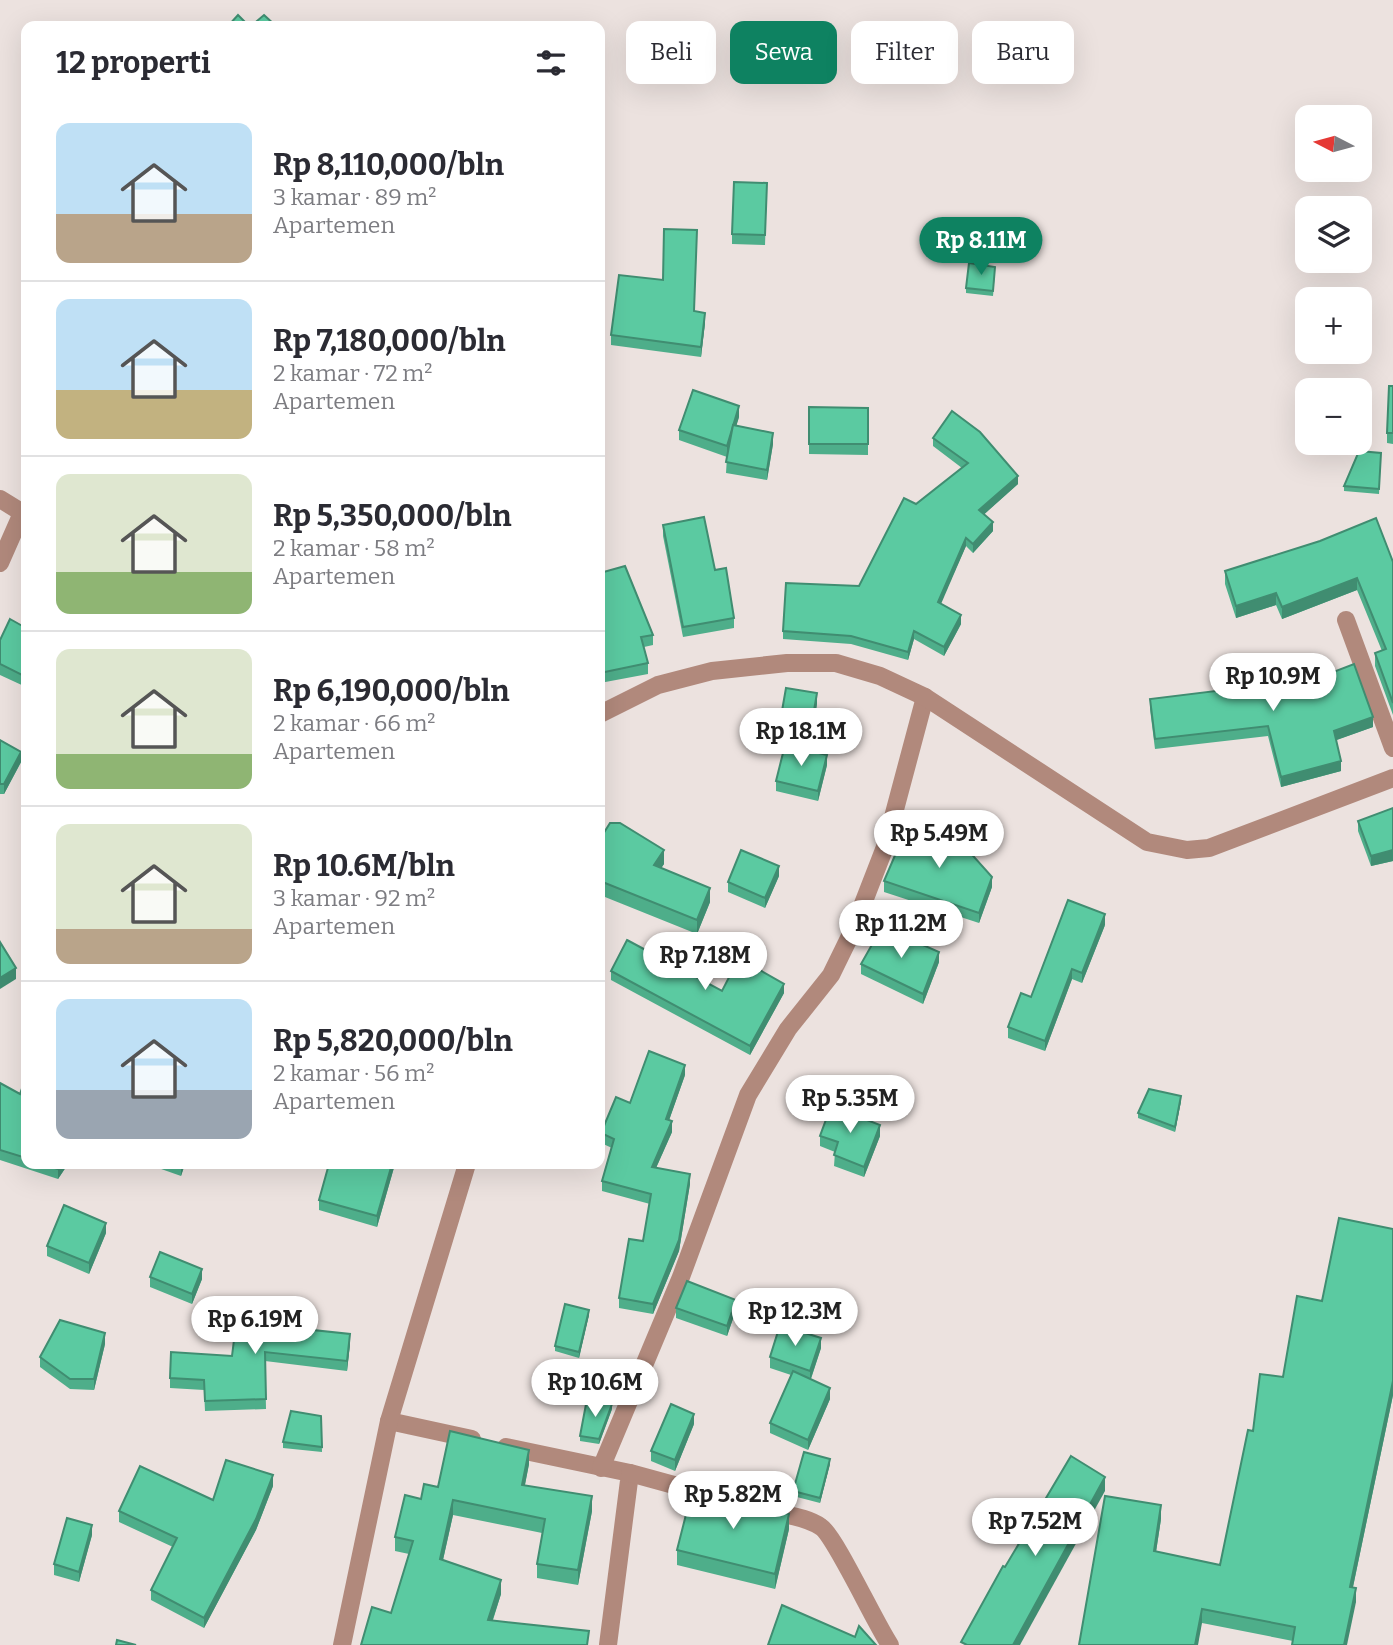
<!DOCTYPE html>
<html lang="id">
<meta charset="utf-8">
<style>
:root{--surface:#fff;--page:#f2f2f3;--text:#2b2b33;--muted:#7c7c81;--line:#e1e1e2;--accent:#0e8261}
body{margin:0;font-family:Bitter,serif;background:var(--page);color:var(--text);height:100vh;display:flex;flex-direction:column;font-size:26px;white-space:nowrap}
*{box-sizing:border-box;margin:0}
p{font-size:23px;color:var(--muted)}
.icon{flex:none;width:38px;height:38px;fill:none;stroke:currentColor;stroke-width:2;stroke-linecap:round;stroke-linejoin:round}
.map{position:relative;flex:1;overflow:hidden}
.sheet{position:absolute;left:21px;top:21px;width:584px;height:1148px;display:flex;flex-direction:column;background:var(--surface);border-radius:14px;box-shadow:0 7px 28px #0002}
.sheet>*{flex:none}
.guide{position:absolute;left:626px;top:21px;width:662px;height:63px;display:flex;gap:14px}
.needle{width:46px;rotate:276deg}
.fabs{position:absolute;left:1295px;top:105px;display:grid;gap:14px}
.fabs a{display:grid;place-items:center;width:77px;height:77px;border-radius:14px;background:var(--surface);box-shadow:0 7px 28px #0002;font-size:35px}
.price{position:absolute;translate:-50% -60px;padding:0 16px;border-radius:24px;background:#fff;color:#222;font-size:23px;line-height:46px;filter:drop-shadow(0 2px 4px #0008)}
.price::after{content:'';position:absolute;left:50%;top:42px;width:21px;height:16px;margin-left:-10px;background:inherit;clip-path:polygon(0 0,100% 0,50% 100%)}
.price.current{background:var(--accent);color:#fff}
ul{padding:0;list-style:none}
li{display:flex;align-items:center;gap:21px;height:175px;padding:0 35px}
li+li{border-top:2px solid var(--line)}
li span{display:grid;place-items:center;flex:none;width:196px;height:140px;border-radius:14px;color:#555}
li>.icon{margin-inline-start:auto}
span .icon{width:84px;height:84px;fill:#fffc;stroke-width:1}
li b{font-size:30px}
h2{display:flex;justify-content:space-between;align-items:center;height:84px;padding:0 35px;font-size:30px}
.pill{padding:0 24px;border-radius:14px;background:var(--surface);box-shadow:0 7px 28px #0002;font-size:24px;line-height:63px}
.pill.current{background:var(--accent);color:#fff}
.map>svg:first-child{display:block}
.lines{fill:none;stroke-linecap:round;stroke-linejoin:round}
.minor{stroke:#b1897c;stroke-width:18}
.tertiary{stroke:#b1897c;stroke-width:18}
.wall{fill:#4eae8a}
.shaded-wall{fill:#408d71}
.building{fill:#5bcaa1;stroke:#408d71;stroke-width:2}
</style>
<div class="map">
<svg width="1393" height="1645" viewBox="0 0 1393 1645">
<rect width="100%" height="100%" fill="#ece2df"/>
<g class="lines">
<g class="minor">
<path d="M0,563L22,513"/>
<path d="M1346,620L1393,748"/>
<path d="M389,1421L472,1439"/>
<path d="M506,1447L630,1473L608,1645"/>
<path d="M601,1468L681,1277L748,1095L788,1029L831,975L852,932L885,847L925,697"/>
<path d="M630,1473L714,1496"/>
<path d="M768,1510C785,1515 807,1517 821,1527C835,1536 875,1623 890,1645"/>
<path d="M342,1645L389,1421L467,1164"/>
</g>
<g class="tertiary">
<path d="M0,499L26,515"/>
<path d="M600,714L658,685L712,671L787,663H836L880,676L925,697L1147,842L1187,850L1209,848L1393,778"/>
</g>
</g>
<g class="wall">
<path d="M767,183L765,245L732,244V234Z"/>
<path d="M995,272L993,296L966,293V288Z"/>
<path d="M694,311L705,323L701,357L611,345V335Z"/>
<path d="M1393,386V444L1387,443V433Z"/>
<path d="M809,407L868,408V455L809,454Z"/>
<path d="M739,417L736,426L773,444L767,480L726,473L727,457L679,440V430Z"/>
<path d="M933,438L1018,484L984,514L993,531L973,553L966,546L940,604L961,624L944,656L914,639L908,660L851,644L783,639V631L859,586L916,504L962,468L933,446Z"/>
<path d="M1381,453L1379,494L1344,491V486Z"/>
<path d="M663,525L715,570L734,618V628L683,637L663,536Z"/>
<path d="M1393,562V715L1375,666V653L1382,651L1357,590L1282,619L1276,605L1236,618L1225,584V571Z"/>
<path d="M600,573L653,635V645L644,647L648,663V674L600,683Z"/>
<path d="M26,628V687L0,675V640Z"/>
<path d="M1244,664L1373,727L1336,740L1341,771L1281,787L1268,736L1155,749L1150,709V699L1247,687L1244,674Z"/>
<path d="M817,704L810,744L779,738V728Z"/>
<path d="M0,740L21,762L4,794H0Z"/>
<path d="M827,765L818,801L776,791V781Z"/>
<path d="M1393,808V861L1371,866L1358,831V821Z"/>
<path d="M600,839L664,864L661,868L710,902L697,934L600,895Z"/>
<path d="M779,876L765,908L728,892V882Z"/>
<path d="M884,881L992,887L979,923L884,892Z"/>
<path d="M1105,925L1082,983L1072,979L1045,1051L1008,1038V1027L1031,997Z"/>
<path d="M939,962L923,1004L861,974V964Z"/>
<path d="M611,971L722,991L784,993L750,1055L611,980Z"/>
<path d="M685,1075L669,1120L672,1132L656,1168L690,1184L679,1251L653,1314L619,1308V1298L643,1241L650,1204L602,1191V1181L612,1148L601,1143V1133L630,1103Z"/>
<path d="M26,1077V1164H68L58,1179L0,1160V1083L20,1094Z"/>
<path d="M1181,1101L1175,1132L1138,1118V1113Z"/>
<path d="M820,1136H880L864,1177L834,1166L835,1152L820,1146Z"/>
<path d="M147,1164H185L181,1176Z"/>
<path d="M336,1164H395L377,1227L319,1210V1200Z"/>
<path d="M1393,1229V1395L1353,1587L1356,1602L1293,1641L1202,1623L1079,1645L1161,1519L1156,1552L1220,1565L1253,1431L1283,1377L1322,1301Z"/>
<path d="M106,1233L89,1274L47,1256V1246Z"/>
<path d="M150,1277L202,1279L192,1304L150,1287Z"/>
<path d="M676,1308L736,1310L727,1336L676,1318Z"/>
<path d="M589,1315L579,1358L555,1351V1346Z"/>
<path d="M287,1327L350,1344L347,1371L265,1361L266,1409L205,1411L204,1390L170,1388V1378L232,1356Z"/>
<path d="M105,1344L94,1390L70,1389L40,1367V1357Z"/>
<path d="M821,1348L811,1379L830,1399L808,1450L770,1433V1423L791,1375L770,1368V1357Z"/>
<path d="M612,1409L599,1444L580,1441V1436Z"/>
<path d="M321,1416L322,1452L283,1448V1442Z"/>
<path d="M694,1424L675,1471L651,1461V1451Z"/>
<path d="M529,1464L525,1485L592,1511L578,1585L537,1578V1564L542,1533L453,1515L443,1560L501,1594L493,1620L589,1645L391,1613L409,1554L395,1551V1537L421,1499L438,1487Z"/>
<path d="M830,1464L820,1503L793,1496V1491Z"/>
<path d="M273,1486L256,1530L204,1628L151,1600V1590L173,1547L119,1522V1511L213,1500Z"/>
<path d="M789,1529L775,1589L677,1565V1550Z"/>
<path d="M92,1535L79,1582L54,1575V1564Z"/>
</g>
<g class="shaded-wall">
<path d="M705,313V323L701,357V347Z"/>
<path d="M739,406V417L727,457V446Z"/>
<path d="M773,433V444L767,480V470Z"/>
<path d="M1018,476V484L979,519V510Z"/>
<path d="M993,522V531L973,553V544Z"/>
<path d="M966,538V546L938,611V602Z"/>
<path d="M1357,578V590L1282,619V607Z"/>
<path d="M1276,593V605L1236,618V606Z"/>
<path d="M961,615V624L944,656V647Z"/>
<path d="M914,631V639L908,660V652Z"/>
<path d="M817,693V704L810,744V734Z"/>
<path d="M1373,717V727L1334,741V731Z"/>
<path d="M21,752V762L4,794V784Z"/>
<path d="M827,755V765L818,801V791Z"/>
<path d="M1341,761V771L1281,787V777Z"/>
<path d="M664,850V864L654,879V865Z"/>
<path d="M1393,850V861L1371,866V856Z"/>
<path d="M779,866V876L765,908V898Z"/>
<path d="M992,877V887L979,923V913Z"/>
<path d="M710,888V902L697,934V920Z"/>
<path d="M1105,914V925L1082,983V973Z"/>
<path d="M939,952V962L923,1004V994Z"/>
<path d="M16,968V979L0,989V978Z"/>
<path d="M1072,969V979L1045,1051V1041Z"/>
<path d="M784,984V993L750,1055V1046Z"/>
<path d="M685,1065V1075L666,1129V1119Z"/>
<path d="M1181,1096V1101L1175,1132V1127Z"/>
<path d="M672,1121V1132L652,1177V1167Z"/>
<path d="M880,1125V1136L864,1177V1167Z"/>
<path d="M62,1164H68L58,1179V1169Z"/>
<path d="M182,1164H185L181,1176V1166Z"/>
<path d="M392,1164H395L377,1227V1216Z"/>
<path d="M690,1174V1184L679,1251L653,1314V1304Z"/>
<path d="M106,1223V1233L89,1274V1263Z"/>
<path d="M202,1269V1279L192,1304V1294Z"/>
<path d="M736,1300V1310L727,1336V1326Z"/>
<path d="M589,1310V1315L579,1358V1352Z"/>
<path d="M105,1333V1344L94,1390V1379Z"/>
<path d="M350,1334V1344L347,1371V1361Z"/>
<path d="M821,1338V1348L810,1381V1371Z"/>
<path d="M1393,1381V1395L1350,1601V1587Z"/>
<path d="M830,1388V1399L808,1450V1440Z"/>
<path d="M612,1404V1409L599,1444V1439Z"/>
<path d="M694,1414V1424L675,1471V1460Z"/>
<path d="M529,1450V1464L522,1499V1485Z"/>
<path d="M830,1459V1464L820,1503V1498Z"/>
<path d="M273,1475V1486L256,1530L204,1628V1618Z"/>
<path d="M1105,1477V1491L1020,1645H1013Z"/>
<path d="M592,1496V1511L578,1585V1570Z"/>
<path d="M453,1500V1515L440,1573V1559Z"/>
<path d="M1161,1505V1519L1154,1565V1551Z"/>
<path d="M789,1514V1529L775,1589V1574Z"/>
<path d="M92,1525V1535L79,1582V1572Z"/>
<path d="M501,1580V1594L488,1634V1620Z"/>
<path d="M1356,1588V1602L1347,1645H1344Z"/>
<path d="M1202,1609V1623L1198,1645H1195Z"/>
</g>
<g class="building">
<path d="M238,15L249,26H228Z"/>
<path d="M264,15L276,26H251Z"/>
<path d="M734,182L767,183L765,235L732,234Z"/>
<path d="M664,229L697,230L694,311L705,313L701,347L611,335L619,275L663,280Z"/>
<path d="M969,263L995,267L993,291L966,288Z"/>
<path d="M1389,386H1393V433H1387Z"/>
<path d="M693,390L739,406L727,446L679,430Z"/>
<path d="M809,407L868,408V444H809Z"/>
<path d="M952,411L980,432L1018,476L979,510L993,522L973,544L966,538L938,602L961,615L944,647L914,631L908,652L851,636L783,631L786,583L859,586L904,498L916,504L968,463L933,438Z"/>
<path d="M733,425L773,433L767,470L726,462Z"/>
<path d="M1359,451L1381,453L1379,489L1344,486Z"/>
<path d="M704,517L715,570L726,568L734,618L683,627L663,525Z"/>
<path d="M1376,518L1393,562V703L1375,653L1386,649L1357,578L1282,607L1276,593L1236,606L1225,571L1320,541Z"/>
<path d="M625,566L653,635L641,637L648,663L600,673V573Z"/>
<path d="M10,619L26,628V677L0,664V640Z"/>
<path d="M1284,655L1292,688L1354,664L1373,717L1334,731L1341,761L1281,777L1268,726L1155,739L1150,699L1249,687L1244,664Z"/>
<path d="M786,688L817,693L810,734L779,728Z"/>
<path d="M0,740L21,752L4,784H0Z"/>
<path d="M785,745L827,755L818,791L776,781Z"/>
<path d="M1393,808V850L1371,856L1358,821Z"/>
<path d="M610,823H620L664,850L654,865L710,888L697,920L600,881V839Z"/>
<path d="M908,825L967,849L992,877L979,913L884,881Z"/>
<path d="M741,850L779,866L765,898L728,882Z"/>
<path d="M1068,900L1105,914L1082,973L1072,969L1045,1041L1008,1027L1021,993L1031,997Z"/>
<path d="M882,927L939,952L923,994L861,964Z"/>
<path d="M627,940L722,991L739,958L784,984L750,1046L611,971Z"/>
<path d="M0,942L16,968L0,978Z"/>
<path d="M649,1051L685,1065L666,1119L672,1121L652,1167L690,1174L679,1240L653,1304L619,1298L629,1239L643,1241L651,1194L602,1181L614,1139L601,1133L616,1097L630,1103Z"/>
<path d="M26,1077V1158L0,1150V1083L20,1094Z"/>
<path d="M1149,1089L1181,1096L1175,1127L1138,1113Z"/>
<path d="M831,1106L880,1125L864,1167L834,1155L838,1142L820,1136Z"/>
<path d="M42,1164H62L58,1169Z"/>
<path d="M329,1164H392L377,1216L319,1200Z"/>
<path d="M64,1205L106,1223L89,1263L47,1246Z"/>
<path d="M1339,1218L1393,1229V1381L1350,1587L1356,1588L1344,1645H1292L1295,1627L1202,1609L1195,1645H1079L1105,1496L1161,1505L1154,1551L1220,1565L1248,1430L1253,1431L1260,1374L1283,1377L1297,1296L1322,1301Z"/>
<path d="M160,1252L202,1269L192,1294L150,1277Z"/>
<path d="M687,1281L736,1300L727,1326L676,1308Z"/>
<path d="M565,1304L589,1310L579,1352L555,1346Z"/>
<path d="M238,1308L287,1315L285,1327L350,1334L347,1361L265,1352L266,1399L205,1401L204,1380L170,1378L171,1352L232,1356Z"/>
<path d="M60,1320L105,1333L94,1379H70L40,1357Z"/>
<path d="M780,1325L821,1338L810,1371L770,1357Z"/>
<path d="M793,1371L830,1388L808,1440L770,1423Z"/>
<path d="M587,1399L612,1404L599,1439L580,1436Z"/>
<path d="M671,1404L694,1414L675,1460L651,1451Z"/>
<path d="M291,1411L321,1416L322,1447L283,1442Z"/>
<path d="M450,1431L529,1450L522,1485L592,1496L578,1570L537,1564L545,1519L453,1500L440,1559L501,1580L488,1620L589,1631L587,1645H361L372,1607L391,1613L413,1541L395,1537L405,1495L421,1499L424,1484L438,1487Z"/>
<path d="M804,1452L830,1459L820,1498L793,1491Z"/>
<path d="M1071,1456L1105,1477L1013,1645H967L961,1642L1003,1566L1005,1567Z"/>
<path d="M226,1460L273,1475L256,1519L204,1618L151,1590L177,1538L119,1511L140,1466L213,1500Z"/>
<path d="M693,1487L789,1514L775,1574L677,1550Z"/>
<path d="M67,1518L92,1525L79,1572L54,1564Z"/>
<path d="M782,1605L855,1637L859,1626L876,1645H768Z"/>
<path d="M117,1640L136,1645H116Z"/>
</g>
</svg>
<div class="fabs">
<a><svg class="needle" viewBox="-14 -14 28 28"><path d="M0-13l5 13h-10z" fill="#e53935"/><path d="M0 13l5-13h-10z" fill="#7c7c81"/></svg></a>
<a><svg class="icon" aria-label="layers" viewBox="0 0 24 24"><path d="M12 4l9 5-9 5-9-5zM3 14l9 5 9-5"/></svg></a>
<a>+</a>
<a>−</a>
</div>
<b class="price current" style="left:981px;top:277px">Rp 8.11M</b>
<b class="price" style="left:1273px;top:713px">Rp 10.9M</b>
<b class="price" style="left:801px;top:768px">Rp 18.1M</b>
<b class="price" style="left:939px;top:870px">Rp 5.49M</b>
<b class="price" style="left:901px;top:960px">Rp 11.2M</b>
<b class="price" style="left:705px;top:992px">Rp 7.18M</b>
<b class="price" style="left:850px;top:1135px">Rp 5.35M</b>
<b class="price" style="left:795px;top:1348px">Rp 12.3M</b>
<b class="price" style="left:255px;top:1356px">Rp 6.19M</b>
<b class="price" style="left:595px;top:1419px">Rp 10.6M</b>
<b class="price" style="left:733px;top:1531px">Rp 5.82M</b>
<b class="price" style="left:1035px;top:1558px">Rp 7.52M</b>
<div class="guide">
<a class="pill">Beli</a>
<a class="pill current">Sewa</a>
<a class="pill">Filter</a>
<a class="pill">Baru</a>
</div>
<section class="sheet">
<h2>12 properti<svg class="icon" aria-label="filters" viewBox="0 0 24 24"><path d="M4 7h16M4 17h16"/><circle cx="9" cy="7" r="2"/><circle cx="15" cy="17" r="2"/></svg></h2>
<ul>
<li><span style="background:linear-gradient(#bfe0f5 65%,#b9a48a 0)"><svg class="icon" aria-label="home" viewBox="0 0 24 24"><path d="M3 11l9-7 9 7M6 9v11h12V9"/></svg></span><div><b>Rp 8,110,000/bln</b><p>3 kamar · 89 m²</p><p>Apartemen</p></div></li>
<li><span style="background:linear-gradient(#bfe0f5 65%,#c2b280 0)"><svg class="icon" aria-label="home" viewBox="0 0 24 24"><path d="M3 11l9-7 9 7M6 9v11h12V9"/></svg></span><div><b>Rp 7,180,000/bln</b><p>2 kamar · 72 m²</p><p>Apartemen</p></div></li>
<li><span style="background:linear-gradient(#dfe7d0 70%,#8fb573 0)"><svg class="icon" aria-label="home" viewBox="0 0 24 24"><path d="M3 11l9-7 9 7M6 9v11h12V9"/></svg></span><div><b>Rp 5,350,000/bln</b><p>2 kamar · 58 m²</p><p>Apartemen</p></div></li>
<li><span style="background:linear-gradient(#dfe7d0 75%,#8fb573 0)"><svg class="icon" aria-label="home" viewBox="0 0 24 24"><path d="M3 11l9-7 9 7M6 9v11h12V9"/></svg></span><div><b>Rp 6,190,000/bln</b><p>2 kamar · 66 m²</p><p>Apartemen</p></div></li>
<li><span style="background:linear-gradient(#dfe7d0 75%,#b9a48a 0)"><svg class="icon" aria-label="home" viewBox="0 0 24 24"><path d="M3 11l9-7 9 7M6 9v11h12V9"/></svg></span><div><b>Rp 10.6M/bln</b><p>3 kamar · 92 m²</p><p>Apartemen</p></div></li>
<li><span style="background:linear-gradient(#bfe0f5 65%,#9aa5b1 0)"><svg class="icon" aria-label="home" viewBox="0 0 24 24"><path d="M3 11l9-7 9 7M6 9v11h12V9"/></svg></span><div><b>Rp 5,820,000/bln</b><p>2 kamar · 56 m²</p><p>Apartemen</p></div></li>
</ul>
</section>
</div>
